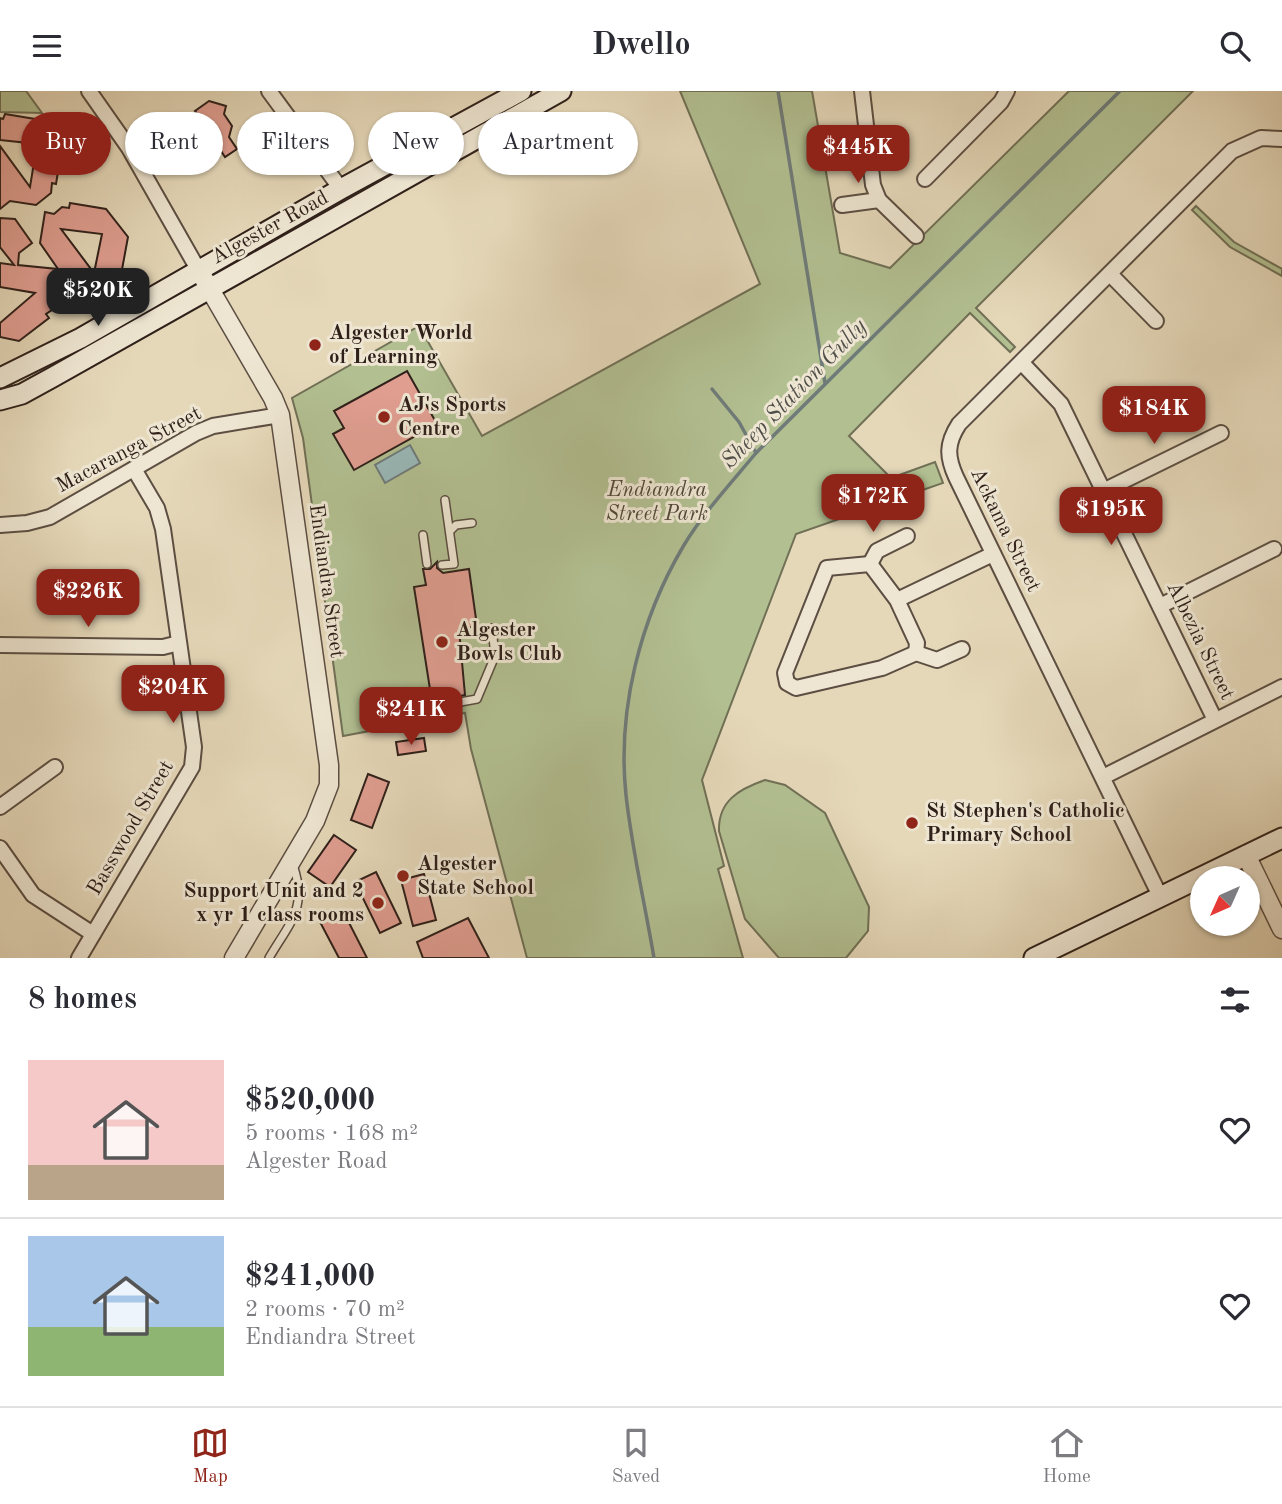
<!DOCTYPE html>
<meta charset="utf-8">
<style>
:root{--surface:#fff;--page:#f7f7f7;--text:#2b2b33;--muted:#7c7c81;--line:#e1e1e2;--accent:#8f2418}
body{margin:0;font-family:"Old Standard TT",serif;background:var(--page);color:var(--text);height:100vh;display:flex;flex-direction:column;font-size:26px;white-space:nowrap}
*{box-sizing:border-box;margin:0}
p{font-size:23px;color:var(--muted)}
.icon{flex:none;width:38px;height:38px;fill:none;stroke:currentColor;stroke-width:2;stroke-linecap:round;stroke-linejoin:round}
.map{position:relative;height:867px;overflow:hidden}
.details{display:flex;flex-direction:column;background:var(--surface);flex:1}
.details>*{flex:none}
.banner{position:absolute;left:21px;top:21px;width:700px;height:63px;display:flex;gap:14px}
.needle{width:46px;rotate:225deg}
.controls{position:absolute;left:1190px;top:775px;display:grid;gap:14px}
.controls a{display:grid;place-items:center;width:70px;height:70px;border-radius:50%;background:var(--surface);box-shadow:0 2px 5px #0004;font-size:35px}
.price{position:absolute;translate:-50% -60px;padding:0 16px;border-radius:14px;background:var(--accent);color:#fff;font-size:23px;line-height:46px;filter:drop-shadow(0 2px 4px #0008)}
.price::after{content:'';position:absolute;left:50%;top:42px;width:21px;height:16px;margin-left:-10px;background:inherit;clip-path:polygon(0 0,100% 0,50% 100%)}
.price.current{background:#222;color:#fff}
ul{padding:0;list-style:none}
li{display:flex;align-items:center;gap:21px;height:175px;padding:0 28px}
li+li{border-top:2px solid var(--line)}
li span{display:grid;place-items:center;flex:none;width:196px;height:140px;border-radius:0px;color:#555}
li>.icon{margin-inline-start:auto}
span .icon{width:84px;height:84px;fill:#fffc;stroke-width:1}
li b{font-size:30px}
h2{display:flex;justify-content:space-between;align-items:center;height:84px;padding:0 28px;font-size:30px}
.chip{padding:0 24px;border-radius:32px;background:var(--surface);box-shadow:0 2px 5px #0004;font-size:24px;line-height:63px}
.chip.current{background:var(--accent);color:#fff}
header{display:flex;justify-content:space-between;align-items:center;height:91px;padding:0 28px;background:var(--surface);font-size:32px;font-weight:600}
.dock{display:flex;justify-content:space-around;align-items:center;height:98px;border-top:2px solid var(--line);background:var(--surface);font-size:19px;color:var(--muted)}
.dock a{display:grid;justify-items:center;gap:4px}
.dock .current{color:var(--accent)}
.map>svg:first-child{display:block}
.green{fill:#b2bf91;stroke:#707056;stroke-width:2}
.water{fill:#99b8b8;stroke:#6f7b79;stroke-width:2}
.lines{fill:none;stroke-linecap:round;stroke-linejoin:round}
.stream{stroke:#6f7b79;stroke-width:3.5}
.building{fill:#e09e91;stroke:#2f201a;stroke-width:2;fill-rule:evenodd}
.service-casing{stroke:#5c4e42;stroke-width:10}
.minor-casing{stroke:#5c4e42;stroke-width:18}
.tertiary-casing{stroke:#5c4e42;stroke-width:21}
.secondary-casing{stroke:#2f201a;stroke-width:23}
.service{stroke:#eee6d2;stroke-width:7}
.minor{stroke:#eee6d2;stroke-width:14}
.tertiary{stroke:#eee6d2;stroke-width:18}
.secondary{stroke:#eee6d2;stroke-width:19}
.poi-dot{fill:#8f2418;stroke:#eee6d2;stroke-width:2.5}
.labels{text-anchor:middle;dominant-baseline:central;stroke-width:6;stroke-linejoin:round;paint-order:stroke}
.street-label{font-size:21px;fill:#2f201a;stroke:#eee6d2}
.poi-label{font-size:21px;font-weight:bold;fill:#2f201a;stroke:#eee6d2;text-anchor:start}
.park-label{font-size:21px;font-style:italic;fill:#504838;stroke:#eee6d2}
.water-label{font-size:23px;font-style:italic;fill:#4f4e49;stroke:#eee6d2}
</style>
<header><svg class="icon" aria-label="menu" viewBox="0 0 24 24"><path d="M4 6h16M4 12h16M4 18h16"/></svg>Dwello<svg class="icon" aria-label="search" viewBox="0 0 24 24"><circle cx="10" cy="10" r="6"/><path d="M15 15l6 6"/></svg></header>
<div class="map">
<svg width="1282" height="867" viewBox="0 0 1282 867">
<rect width="100%" height="100%" fill="#e5d8b9"/>
<filter id="stains"><feTurbulence type="fractalNoise" baseFrequency=".00286" numOctaves="4"/><feColorMatrix values="0 0 0 0 .2 0 0 0 0 .09 0 0 0 0 .02 0 0 0 .5 -.17"/></filter>
<radialGradient id="worn" r=".72"><stop offset=".6" stop-color="#630" stop-opacity="0"/><stop offset="1" stop-color="#630" stop-opacity=".3"/></radialGradient>
<g class="green">
<path d="M0,0H26L42,22L0,21Z"/>
<path d="M680,0H812L840,162L890,177L1069,0H1193L976,217L1015,256L1010,261L970,222L849,345L891,387L935,371L943,392L796,443L702,689L724,775L718,778L743,867H527L471,658L465,622L343,645L303,347L292,307L419,235L482,345L760,193Z"/>
<path d="M1196,115L1234,151L1282,178V185L1230,156L1192,119Z"/>
<path d="M765,689L785,694L825,722L869,816L868,840L846,867H779L745,828L719,740C718,710 739,698 765,689Z"/>
</g>
<path class="water" d="M410,354L420,372L385,392L375,374Z"/>
<g class="lines">
<g class="stream">
<path d="M778,0L825,292"/>
<path d="M712,298L739,331L756,362"/>
<path d="M654,867C645,813 632,759 626,704C617,619 640,528 684,454C704,421 731,392 756,362L1120,0"/>
</g>
</g>
<g class="building">
<path d="M209,10L226,15L224,23L232,35L229,46L237,58L225,66L217,54L205,51L198,40L201,27L195,20Z"/>
<path d="M5,23L41,29L62,56L56,93L52,92L51,102L36,114L10,110L0,118V55L30,96L37,53L0,49V27L3,28Z"/>
<path d="M70,112L106,118L128,146L121,184L118,183L116,191L108,196L105,205L75,201L71,195L52,208V219L46,223L49,227L19,250L0,246V232L35,202L0,196V172L14,174L0,156V127L15,128L32,152L19,162L18,174L58,178L40,152L45,121L54,123L62,116L69,117ZM61,138L102,143L94,182Z"/>
<path d="M407,280L437,333L354,379L333,343L344,337L334,320Z"/>
<path d="M437,471V477L443,482L469,478L477,535L459,538L465,604L432,611L414,496L426,494L423,478H430Z"/>
<path d="M424,647L426,660L398,664L396,651Z"/>
<path d="M368,683L389,691L372,737L351,729Z"/>
<path d="M334,744L356,759L330,796L308,781Z"/>
<path d="M376,781L401,832L380,842L355,791Z"/>
<path d="M424,783L436,829L413,835L401,789Z"/>
<path d="M343,820L367,867H339L320,831Z"/>
<path d="M468,827L489,867H423L417,851Z"/>
</g>
<g class="lines">
<g class="service-casing">
<g id="service">
<path d="M450,440L456,434L472,432"/>
<path d="M423,444L427,473"/>
<path d="M442,474L454,473L445,409"/>
<path d="M438,615L477,608L495,565L492,537"/>
<path d="M269,867C290,831 308,817 293,774"/>
</g>
</g>
<g class="minor-casing">
<g id="minor">
<path d="M89,0L129,57L199,180"/>
<path d="M269,0L341,98"/>
<path d="M862,0L873,94L879,109L916,145"/>
<path d="M925,88L1001,11L1007,0"/>
<path d="M842,114L879,109"/>
<path d="M1110,183L1156,230"/>
<path d="M1022,272L1061,313L1215,629"/>
<path d="M1103,400L1221,342"/>
<path d="M0,434L27,432L50,426L196,342L213,335L280,324"/>
<path d="M870,473L877,460L907,445"/>
<path d="M897,509L917,552L916,562L882,577L796,597L787,592L785,582L827,477L870,473L897,509L993,463"/>
<path d="M1160,515L1274,458"/>
<path d="M0,554L163,556L179,552"/>
<path d="M916,562L937,569L962,558"/>
<path d="M1103,686L1282,596"/>
<path d="M0,716L55,676"/>
<path d="M0,757L33,804L93,843"/>
<path d="M1160,805L956,386C947,366 946,353 959,333L1232,60L1261,47L1282,48"/>
<path d="M79,867L192,676L194,656L163,438L157,417L134,378"/>
</g>
</g>
<g class="tertiary-casing">
<g id="tertiary">
<path d="M204,188L273,307L280,324L329,674V694L315,730L234,867"/>
<path d="M1246,764L1282,838"/>
</g>
</g>
<g class="secondary-casing">
<g id="secondary">
<path d="M0,287L81,247L341,98L521,0"/>
<path d="M0,309L22,303L53,286L561,0"/>
<path d="M1034,867L1282,747"/>
</g>
</g>
<use href="#service" class="service"/>
<use href="#minor" class="minor"/>
<use href="#tertiary" class="tertiary"/>
<use href="#secondary" class="secondary"/>
</g>
<g class="poi-dot">
<circle cx="315" cy="254" r="7"/>
<circle cx="384" cy="326" r="7"/>
<circle cx="442" cy="551" r="7"/>
<circle cx="912" cy="732" r="7"/>
<circle cx="403" cy="785" r="7"/>
<circle cx="378" cy="812" r="7"/>
</g>
<g class="labels">
<g class="street-label">
<text transform="translate(270 137) rotate(-29)">Algester Road</text>
<text transform="translate(129 359) rotate(-28)">Macaranga Street</text>
<text transform="translate(1005 439) rotate(64)">Ackama Street</text>
<text transform="translate(326 490) rotate(82)">Endiandra Street</text>
<text transform="translate(1200 550) rotate(64)">Albezia Street</text>
<text transform="translate(131 737) rotate(-60)">Basswood Street</text>
</g>
<g class="poi-label">
<text x="329" y="242">Algester World<tspan x="329" dy="24">of Learning</tspan></text>
<text x="398" y="314">AJ's Sports<tspan x="398" dy="24">Centre</tspan></text>
<text x="456" y="539">Algester<tspan x="456" dy="24">Bowls Club</tspan></text>
<text x="926" y="720">St Stephen's Catholic<tspan x="926" dy="24">Primary School</tspan></text>
<text x="417" y="773">Algester<tspan x="417" dy="24">State School</tspan></text>
<text x="364" y="800" text-anchor="end">Support Unit and 2<tspan x="364" dy="24">x yr 1 class rooms</tspan></text>
</g>
<g class="park-label">
<text x="657" y="399">Endiandra<tspan x="657" dy="24">Street Park</tspan></text>
</g>
<g class="water-label">
<text transform="translate(794 303) rotate(-46)">Sheep Station Gully</text>
</g>
</g>
<rect width="100%" height="100%" filter="url(#stains)"/>
<rect width="100%" height="100%" fill="url(#worn)"/>
</svg>
<div class="controls">
<a><svg class="needle" viewBox="-14 -14 28 28"><path d="M0-13l5 13h-10z" fill="#e53935"/><path d="M0 13l5-13h-10z" fill="#7c7c81"/></svg></a>
</div>
<b class="price" style="left:858px;top:94px">$445K</b>
<b class="price current" style="left:98px;top:237px">$520K</b>
<b class="price" style="left:1154px;top:355px">$184K</b>
<b class="price" style="left:873px;top:443px">$172K</b>
<b class="price" style="left:1111px;top:456px">$195K</b>
<b class="price" style="left:88px;top:538px">$226K</b>
<b class="price" style="left:173px;top:634px">$204K</b>
<b class="price" style="left:411px;top:656px">$241K</b>
<div class="banner">
<a class="chip current">Buy</a>
<a class="chip">Rent</a>
<a class="chip">Filters</a>
<a class="chip">New</a>
<a class="chip">Apartment</a>
</div>
</div>
<section class="details">
<h2>8 homes<svg class="icon" aria-label="filters" viewBox="0 0 24 24"><path d="M4 7h16M4 17h16"/><circle cx="9" cy="7" r="2"/><circle cx="15" cy="17" r="2"/></svg></h2>
<ul>
<li><span style="background:linear-gradient(#f6c9c9 75%,#b9a48a 0)"><svg class="icon" aria-label="home" viewBox="0 0 24 24"><path d="M3 11l9-7 9 7M6 9v11h12V9"/></svg></span><div><b>$520,000</b><p>5 rooms · 168 m²</p><p>Algester Road</p></div><svg class="icon" aria-label="heart" viewBox="0 0 24 24"><path d="M12 20l-8-8c-3-5 5-10 8-4 3-6 11-1 8 4z"/></svg></li>
<li><span style="background:linear-gradient(#a9c7e8 65%,#8fb573 0)"><svg class="icon" aria-label="home" viewBox="0 0 24 24"><path d="M3 11l9-7 9 7M6 9v11h12V9"/></svg></span><div><b>$241,000</b><p>2 rooms · 70 m²</p><p>Endiandra Street</p></div><svg class="icon" aria-label="heart" viewBox="0 0 24 24"><path d="M12 20l-8-8c-3-5 5-10 8-4 3-6 11-1 8 4z"/></svg></li>
</ul>
</section>
<nav class="dock">
<a class="current"><svg class="icon" aria-label="map" viewBox="0 0 24 24"><path d="M3 6l6-2 6 2 6-2v14l-6 2-6-2-6 2zM9 4v14M15 6v14"/></svg>Map</a>
<a><svg class="icon" aria-label="saved" viewBox="0 0 24 24"><path d="M7 4h10v16l-5-4-5 4z"/></svg>Saved</a>
<a><svg class="icon" aria-label="home" viewBox="0 0 24 24"><path d="M3 11l9-7 9 7M6 9v11h12V9"/></svg>Home</a>
</nav>
